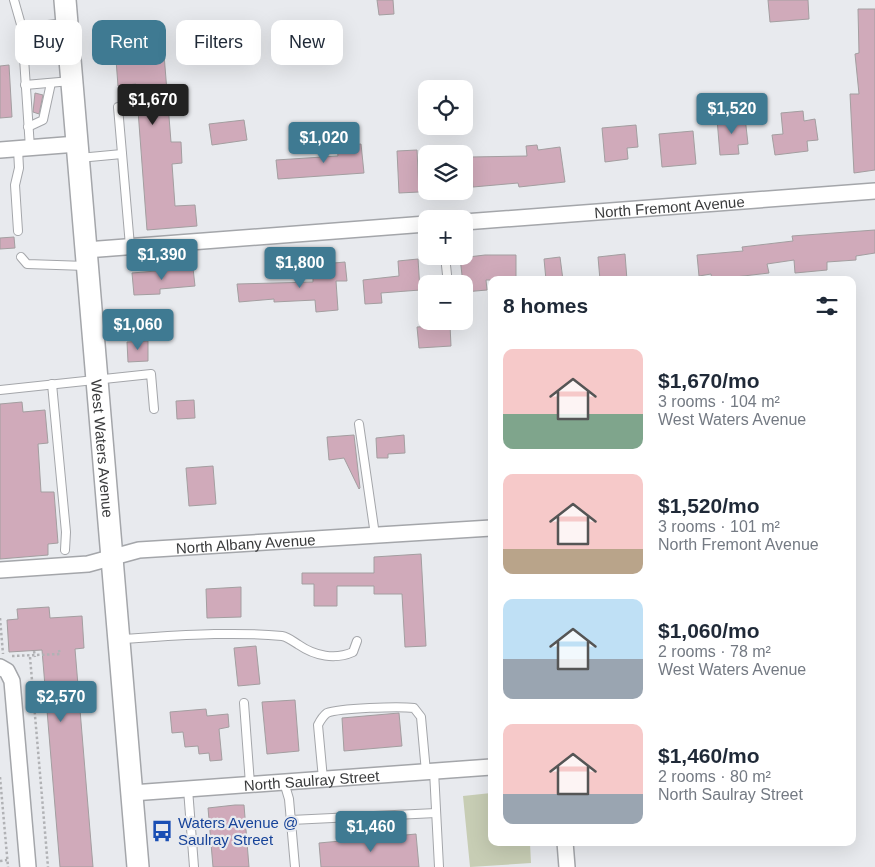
<!DOCTYPE html>
<meta charset="utf-8">
<style>
:root{--surface:#fff;--page:#f6f6f7;--text:#1f2937;--muted:#747a83;--accent:#3f7a92}
body{margin:0;font-family:Helvetica,sans-serif;background:var(--page);color:var(--text);height:100vh;display:flex;flex-direction:column;font-size:19px;white-space:nowrap}
*{box-sizing:border-box;margin:0}
p{font-size:16px;color:var(--muted)}
.icon{flex:none;width:28px;height:28px;fill:none;stroke:currentColor;stroke-width:2;stroke-linecap:round;stroke-linejoin:round}
.map{position:relative;flex:1;overflow:hidden}
.details{position:absolute;left:488px;top:276px;width:368px;height:570px;display:flex;flex-direction:column;background:var(--surface);border-radius:10px;box-shadow:0 5px 20px #0002}
.details>*{flex:none}
.top-card{position:absolute;left:15px;top:20px;width:398px;height:45px;display:flex;gap:10px}
.tools{position:absolute;left:418px;top:80px;display:grid;gap:10px}
.tools a{display:grid;place-items:center;width:55px;height:55px;border-radius:10px;background:var(--surface);box-shadow:0 5px 20px #0002;font-size:25px}
.price{position:absolute;translate:-50% -42px;padding:0 11px;border-radius:5px;background:var(--accent);color:#fff;font-size:16px;line-height:32px;filter:drop-shadow(0 1px 2px #0008)}
.price::after{content:'';position:absolute;left:50%;top:30px;width:15px;height:11px;margin-left:-8px;background:inherit;clip-path:polygon(0 0,100% 0,50% 100%)}
.price.selected{background:#222;color:#fff}
ul{padding:0;list-style:none}
li{display:flex;align-items:center;gap:15px;height:125px;padding:0 15px}
li span{display:grid;place-items:center;flex:none;width:140px;height:100px;border-radius:10px;color:#555}
li>.icon{margin-inline-start:auto}
span .icon{width:60px;height:60px;fill:#fffc;stroke-width:1}
li b{font-size:21px}
h2{display:flex;justify-content:space-between;align-items:center;height:60px;padding:0 15px;font-size:21px}
.chip{padding:0 18px;border-radius:10px;background:var(--surface);box-shadow:0 5px 20px #0002;font-size:18px;line-height:45px}
.chip.selected{background:var(--accent);color:#fff}
.map>svg:first-child{display:block}
.green{fill:#c7cdb4}
.building{fill:#d0aaba;stroke:#a39ea0}
.lines{fill:none;stroke-linecap:round;stroke-linejoin:round}
.service-casing{stroke:#a4a6aa;stroke-width:10}
.minor-casing{stroke:#a4a6aa;stroke-width:18}
.secondary-casing{stroke:#a4a6aa;stroke-width:24}
.path{stroke:#b1b2b5;stroke-width:2.5;stroke-dasharray:2.5 2.5;stroke-linecap:butt}
.service{stroke:#fff;stroke-width:8}
.minor{stroke:#fff;stroke-width:15}
.secondary{stroke:#fff;stroke-width:21}
.labels{text-anchor:middle;dominant-baseline:central;stroke-width:4.5;stroke-linejoin:round;paint-order:stroke}
.street-label{font-size:15px;fill:#3a3b3c;stroke:#e8eaee}
.transit-label{font-size:15px;fill:#164399;stroke:#e8eaee;text-anchor:start}
</style>
<div class="map">
<svg width="875" height="867" viewBox="0 0 875 867">
<rect width="100%" height="100%" fill="#e8eaee"/>
<path class="green" d="M491,793V842L530,843L531,863L470,867L463,796Z"/>
<g class="building">
<path d="M377,0H393L394,14L379,15Z"/>
<path d="M768,0H808L809,19L770,22Z"/>
<path d="M858,9H875V170L854,173L850,94H859L855,54L859,53Z"/>
<path d="M162,29L171,142H181L182,163L172,164L175,206L195,205L197,226L147,230L136,84L118,86L114,33Z"/>
<path d="M9,65L12,117L0,118V66Z"/>
<path d="M35,93L43,95L39,114L33,112Z"/>
<path d="M803,111L804,121L815,119L818,140L807,141L808,151L775,155L772,135L783,134L781,113Z"/>
<path d="M745,117L748,144L738,145L739,154L720,155L717,119Z"/>
<path d="M244,120L247,140L212,145L209,124Z"/>
<path d="M636,125L638,147L627,148L628,159L605,162L602,128Z"/>
<path d="M693,131L696,164L662,167L659,134Z"/>
<path d="M361,144L364,173L278,179L276,160L338,156L337,146Z"/>
<path d="M537,145L538,150L560,147L565,182L519,187L518,183L473,187L471,157L527,156L526,146Z"/>
<path d="M417,150L419,192L399,193L397,151Z"/>
<path d="M875,230V253L856,256V260L827,262V270L795,273L794,260L767,264L769,273L735,277V280H712L711,274L699,276L697,255L743,251L742,247L793,241L792,236Z"/>
<path d="M14,237L15,248L0,249V238Z"/>
<path d="M625,254L627,280H600L598,257Z"/>
<path d="M485,255H516V280H486L487,290L464,292L460,258Z"/>
<path d="M560,257L563,280H546L544,259Z"/>
<path d="M418,259L420,290L381,293L382,303L365,304L363,280L399,276L398,261Z"/>
<path d="M345,262L347,281H336L338,310L316,312L315,300L274,302V299L239,302L237,284L313,282V274L324,273L323,264Z"/>
<path d="M193,268L195,286L160,289V294L134,295L132,273Z"/>
<path d="M450,325L451,346L419,348L417,327Z"/>
<path d="M148,341V361L128,362L127,342Z"/>
<path d="M194,400L195,418L177,419L176,401Z"/>
<path d="M22,402L23,412L45,410L48,443L38,444L41,492H54L58,543L48,544V555L0,559V404Z"/>
<path d="M354,435L360,488L359,489L344,458L329,460L327,437Z"/>
<path d="M404,435L405,453L388,454V458H377L376,438Z"/>
<path d="M213,466L216,504L189,506L186,468Z"/>
<path d="M421,554L426,646L405,647L402,594H374V586H337V606H314V584H302V573H374V557Z"/>
<path d="M241,587V617L207,618L206,589Z"/>
<path d="M49,607L50,618L82,616L84,648L75,649L93,867H60L42,650L9,652L7,620L18,619L17,609Z"/>
<path d="M256,646L260,684L238,686L234,648Z"/>
<path d="M295,700L299,751L267,754L262,702Z"/>
<path d="M206,709L207,716L228,714L229,727L219,729L222,760L210,761L209,753L199,754L198,746L185,747L183,732L172,733L170,712Z"/>
<path d="M399,713L402,746L344,751L342,718Z"/>
<path d="M235,805H244L249,867H213L208,808Z"/>
<path d="M416,834L419,867H321L319,843Z"/>
</g>
<g class="lines">
<g class="service-casing">
<g id="service">
<path d="M14,0L22,28"/>
<path d="M25,85L71,81"/>
<path d="M118,107L130,246"/>
<path d="M28,127L43,120L51,83"/>
<path d="M30,148L22,28L65,23"/>
<path d="M18,149L19,168L15,185L18,231"/>
<path d="M79,158L122,154"/>
<path d="M445,256L448,284"/>
<path d="M21,257L27,264L86,266"/>
<path d="M52,384L66,532L65,550"/>
<path d="M0,390L151,374L154,409"/>
<path d="M359,424L375,535"/>
<path d="M121,639C174,636 229,631 282,636C288,637 294,642 299,645C315,656 335,660 353,652L357,641"/>
<path d="M244,703L250,784"/>
<path d="M434,771L439,867"/>
<path d="M323,779L318,725C320,721 323,716 327,713C339,708 400,706 414,708L421,717L426,772"/>
<path d="M284,782L289,799L295,867"/>
<path d="M188,789L194,867"/>
<path d="M291,820L436,813"/>
</g>
</g>
<g class="minor-casing">
<g id="minor">
<path d="M0,150L77,144"/>
<path id="s1" d="M464,222L875,191"/>
<path d="M86,250L426,224"/>
<path id="s2" d="M0,570L88,564L139,550L491,528"/>
<path d="M0,667L7,671L12,681L28,867"/>
<path id="s3" d="M132,793L491,767"/>
<path d="M565,842L567,867"/>
</g>
</g>
<g class="secondary-casing">
<g id="secondary">
<path id="s4" d="M65,0L138,867"/>
</g>
</g>
<g class="path">
<path d="M0,618L3,654"/>
<path d="M34,651L35,657"/>
<path d="M12,656L60,654L59,650"/>
<path d="M30,657L48,867"/>
<path d="M0,777L8,867"/>
<path d="M0,861L7,860"/>
</g>
<use href="#service" class="service"/>
<use href="#minor" class="minor"/>
<use href="#secondary" class="secondary"/>
</g>
<defs>
<g id="bus-bare" transform="scale(1.725)"><path d="M-5-6H5V4H4V6H2V4H-2V6H-4V4H-5ZM-3.5-4V0h7V-4ZM-3.5 1.2v1.5H-2V1.2ZM2 1.2v1.5H3.5V1.2Z" fill="#1a4fb4" stroke="#e8eaee" stroke-width="2.5" paint-order="stroke"/></g>
</defs>
<g fill-rule="evenodd">
<use href="#bus-bare" x="162" y="831"/>
</g>
<g class="labels">
<g class="street-label">
<text stroke="none"><textPath href="#s1" startOffset="206">North Fremont Avenue</textPath></text>
<text stroke="none"><textPath href="#s4" startOffset="450">West Waters Avenue</textPath></text>
<text stroke="none"><textPath href="#s2" startOffset="248">North Albany Avenue</textPath></text>
<text stroke="none"><textPath href="#s3" startOffset="180">North Saulray Street</textPath></text>
</g>
<g class="transit-label">
<text x="178" y="822">Waters Avenue @<tspan x="178" dy="17">Saulray Street</tspan></text>
</g>
</g>
</svg>
<div class="tools">
<a><svg class="icon" aria-label="locate" viewBox="0 0 24 24"><circle cx="12" cy="12" r="6"/><path d="M12 2v4M12 18v4M2 12h4M18 12h4"/></svg></a>
<a><svg class="icon" aria-label="layers" viewBox="0 0 24 24"><path d="M12 4l9 5-9 5-9-5zM3 14l9 5 9-5"/></svg></a>
<a>+</a>
<a>−</a>
</div>
<b class="price selected" style="left:153px;top:126px">$1,670</b>
<b class="price" style="left:732px;top:135px">$1,520</b>
<b class="price" style="left:324px;top:164px">$1,020</b>
<b class="price" style="left:162px;top:281px">$1,390</b>
<b class="price" style="left:300px;top:289px">$1,800</b>
<b class="price" style="left:138px;top:351px">$1,060</b>
<b class="price" style="left:61px;top:723px">$2,570</b>
<b class="price" style="left:371px;top:853px">$1,460</b>
<div class="top-card">
<a class="chip">Buy</a>
<a class="chip selected">Rent</a>
<a class="chip">Filters</a>
<a class="chip">New</a>
</div>
<section class="details">
<h2>8 homes<svg class="icon" aria-label="filters" viewBox="0 0 24 24"><path d="M4 7h16M4 17h16"/><circle cx="9" cy="7" r="2"/><circle cx="15" cy="17" r="2"/></svg></h2>
<ul>
<li><span style="background:linear-gradient(#f6c9c9 65%,#7fa58c 0)"><svg class="icon" aria-label="home" viewBox="0 0 24 24"><path d="M3 11l9-7 9 7M6 9v11h12V9"/></svg></span><div><b>$1,670/mo</b><p>3 rooms · 104 m²</p><p>West Waters Avenue</p></div></li>
<li><span style="background:linear-gradient(#f6c9c9 75%,#b9a48a 0)"><svg class="icon" aria-label="home" viewBox="0 0 24 24"><path d="M3 11l9-7 9 7M6 9v11h12V9"/></svg></span><div><b>$1,520/mo</b><p>3 rooms · 101 m²</p><p>North Fremont Avenue</p></div></li>
<li><span style="background:linear-gradient(#bfe0f5 60%,#9aa5b1 0)"><svg class="icon" aria-label="home" viewBox="0 0 24 24"><path d="M3 11l9-7 9 7M6 9v11h12V9"/></svg></span><div><b>$1,060/mo</b><p>2 rooms · 78 m²</p><p>West Waters Avenue</p></div></li>
<li><span style="background:linear-gradient(#f6c9c9 70%,#9aa5b1 0)"><svg class="icon" aria-label="home" viewBox="0 0 24 24"><path d="M3 11l9-7 9 7M6 9v11h12V9"/></svg></span><div><b>$1,460/mo</b><p>2 rooms · 80 m²</p><p>North Saulray Street</p></div></li>
</ul>
</section>
</div>
